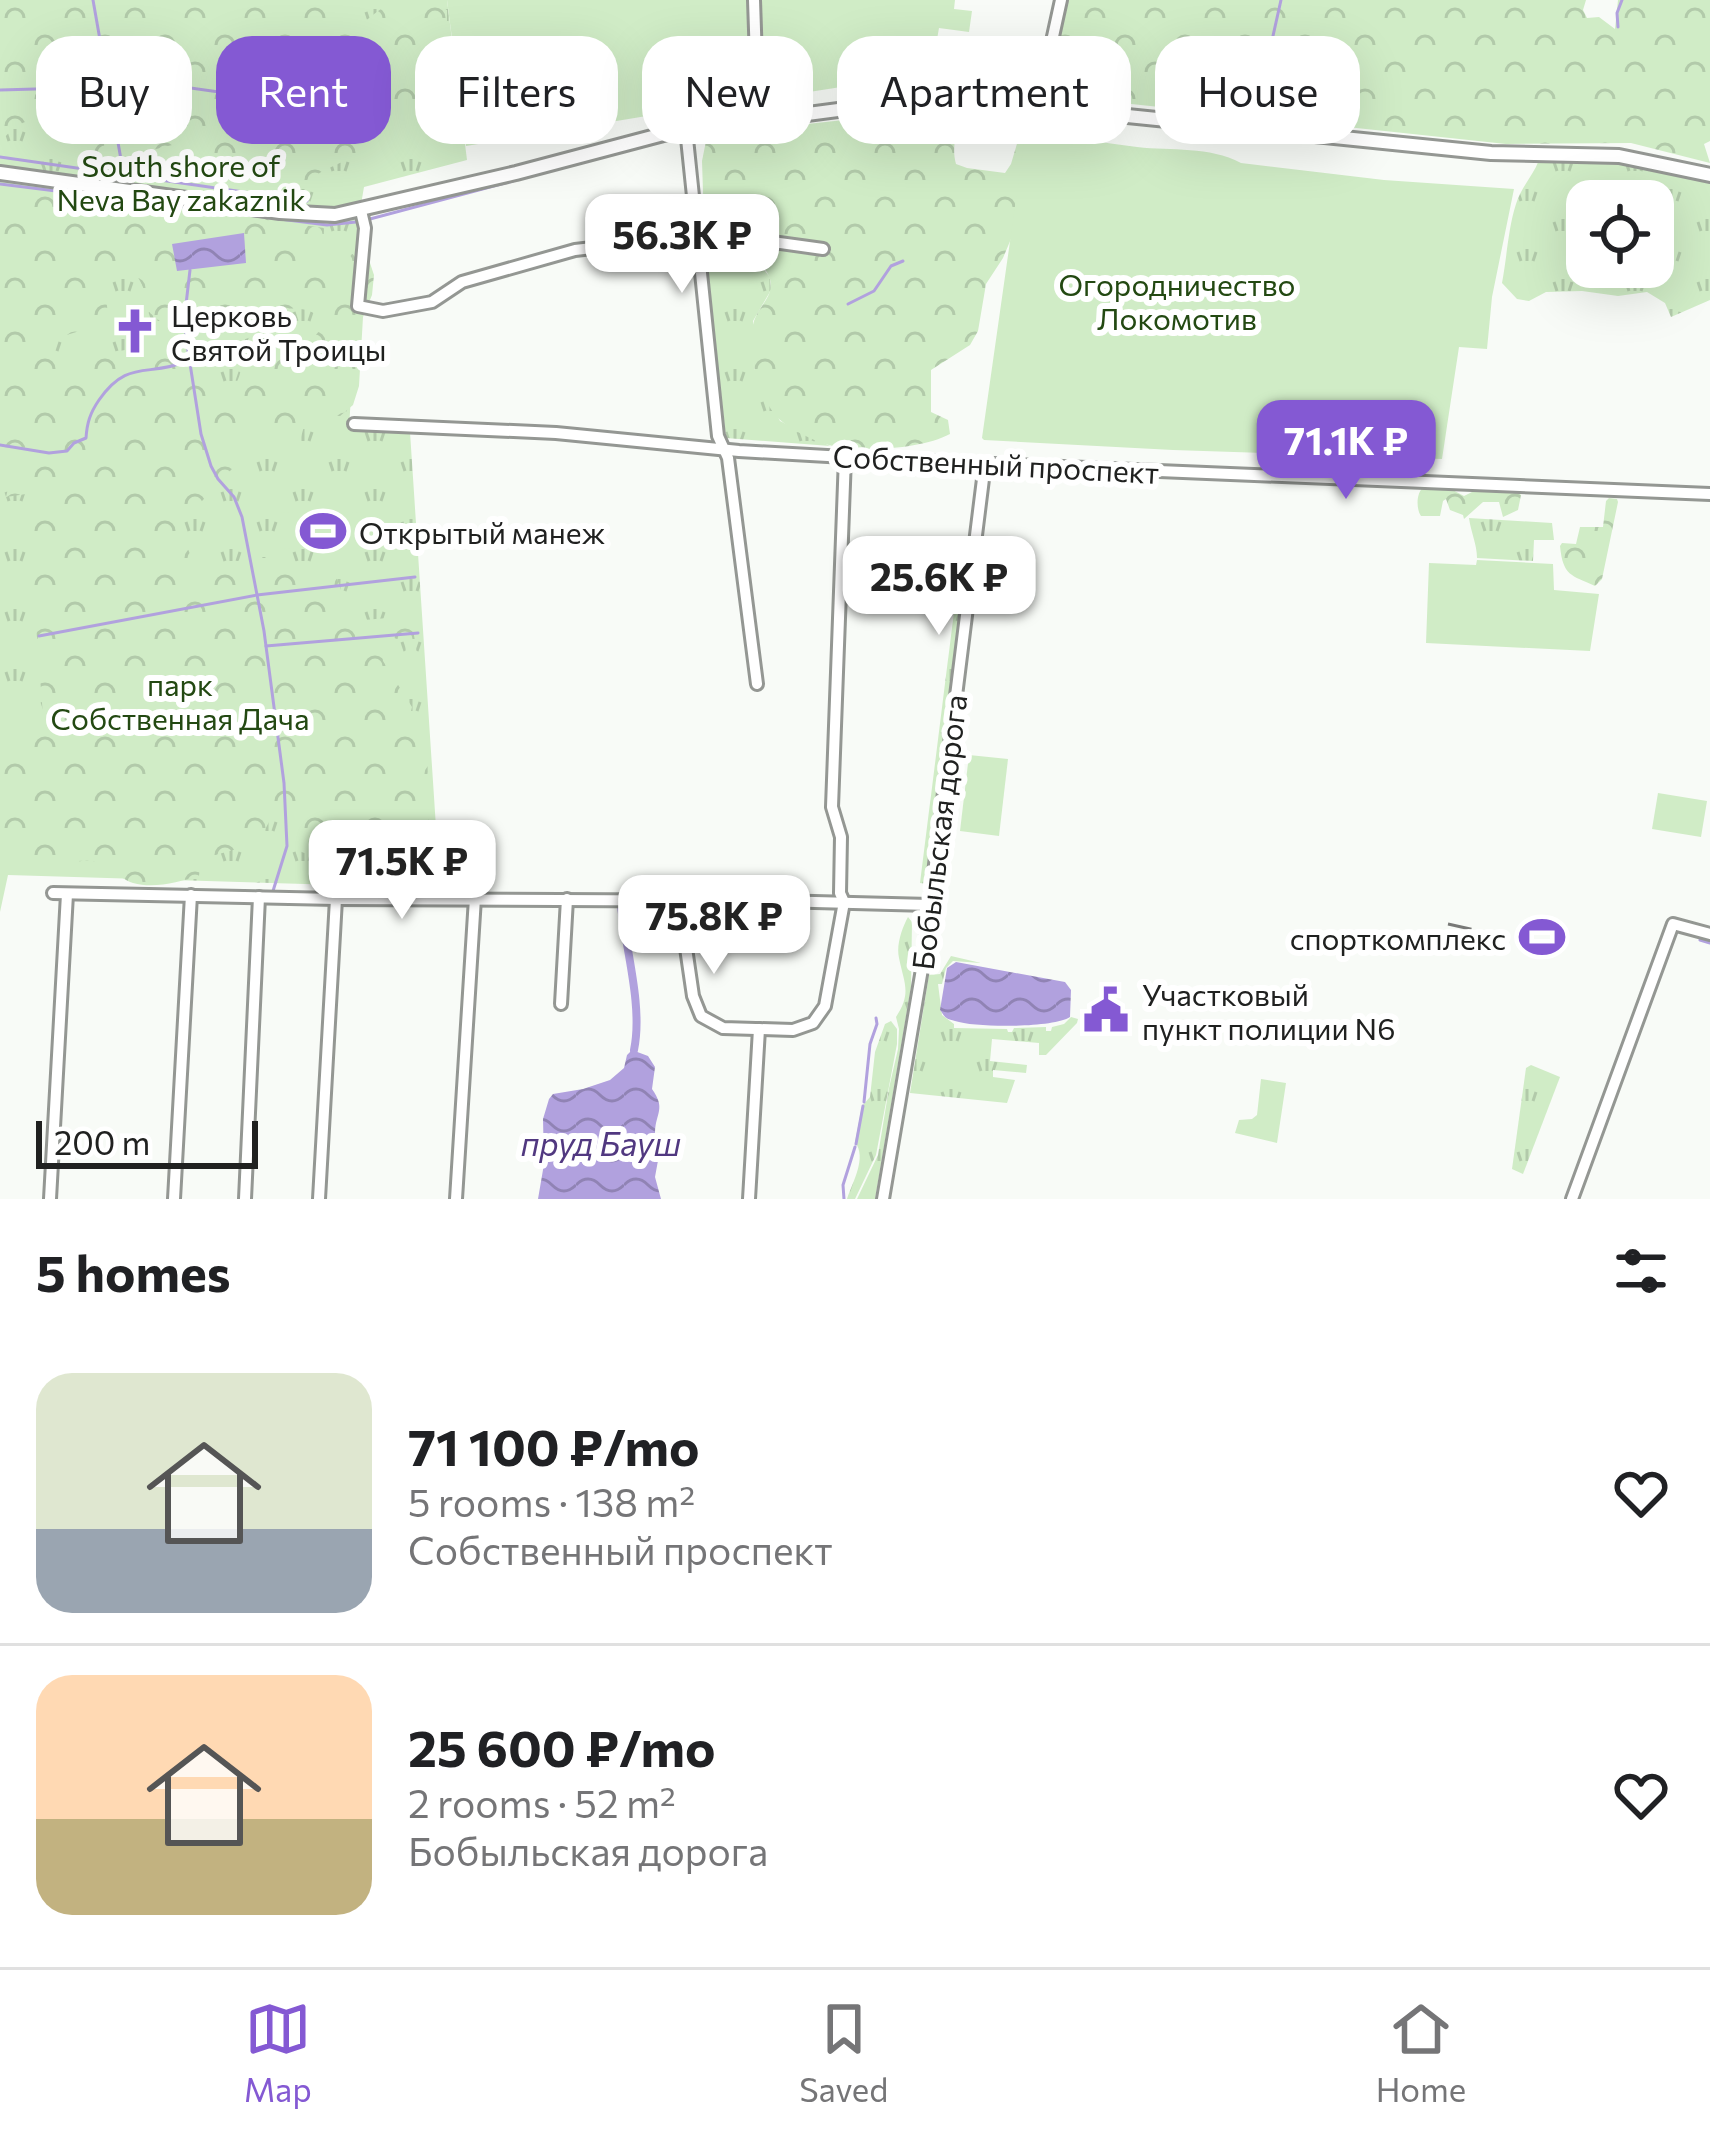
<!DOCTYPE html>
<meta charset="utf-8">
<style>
:root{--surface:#fff;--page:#f6f6f6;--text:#202124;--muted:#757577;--line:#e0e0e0;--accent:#8459d3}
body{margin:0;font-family:Commissioner,sans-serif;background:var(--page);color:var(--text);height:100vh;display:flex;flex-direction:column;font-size:45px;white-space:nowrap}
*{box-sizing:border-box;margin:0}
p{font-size:39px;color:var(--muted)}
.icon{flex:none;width:66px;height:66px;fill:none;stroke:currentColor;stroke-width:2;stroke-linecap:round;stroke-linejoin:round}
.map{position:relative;height:1199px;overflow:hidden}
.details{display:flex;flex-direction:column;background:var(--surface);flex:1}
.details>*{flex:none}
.hud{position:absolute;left:36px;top:36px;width:1638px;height:108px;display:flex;gap:24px}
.buttons{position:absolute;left:1566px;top:180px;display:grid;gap:24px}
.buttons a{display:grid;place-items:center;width:108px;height:108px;border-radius:24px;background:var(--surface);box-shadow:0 12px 48px #0002;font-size:60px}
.scale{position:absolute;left:36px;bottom:30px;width:222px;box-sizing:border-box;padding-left:12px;border:6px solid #202120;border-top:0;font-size:33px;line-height:42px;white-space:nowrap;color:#202120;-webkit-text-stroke:9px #fff;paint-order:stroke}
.price{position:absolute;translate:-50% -102px;padding:0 27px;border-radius:24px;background:#fff;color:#222;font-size:39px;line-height:78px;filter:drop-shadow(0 3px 6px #0008)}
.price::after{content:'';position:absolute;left:50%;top:72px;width:36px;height:27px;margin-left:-18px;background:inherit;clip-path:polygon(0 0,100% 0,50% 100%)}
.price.current{background:var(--accent);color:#fff}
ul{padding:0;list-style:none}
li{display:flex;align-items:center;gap:36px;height:300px;padding:0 36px}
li+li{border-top:3px solid var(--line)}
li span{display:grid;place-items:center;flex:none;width:336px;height:240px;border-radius:36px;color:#555}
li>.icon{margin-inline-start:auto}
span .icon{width:144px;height:144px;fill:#fffc;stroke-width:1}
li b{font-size:51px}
h2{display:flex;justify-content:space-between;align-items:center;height:144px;padding:0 36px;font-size:51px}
.pill{padding:0 42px;border-radius:36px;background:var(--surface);box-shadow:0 12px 48px #0002;font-size:42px;line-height:108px}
.pill.current{background:var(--accent);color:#fff}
.tabs{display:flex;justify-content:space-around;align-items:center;height:168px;border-top:3px solid var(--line);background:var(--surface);font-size:33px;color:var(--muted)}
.tabs a{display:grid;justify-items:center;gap:6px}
.tabs .current{color:var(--accent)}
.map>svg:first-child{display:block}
.grass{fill:url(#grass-tufts);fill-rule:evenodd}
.forest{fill:url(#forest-crowns);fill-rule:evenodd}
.garden{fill:#d0ecc6}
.water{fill:url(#water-waves)}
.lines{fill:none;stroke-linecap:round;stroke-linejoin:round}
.stream{stroke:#b1a1de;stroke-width:3}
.canal{stroke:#b1a1de;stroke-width:8}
.minor-casing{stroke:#949793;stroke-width:16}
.major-casing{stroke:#949793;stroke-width:18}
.minor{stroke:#fff;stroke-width:10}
.major{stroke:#fff;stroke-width:12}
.rail{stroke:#787977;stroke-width:3;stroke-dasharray:24 12;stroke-linecap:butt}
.labels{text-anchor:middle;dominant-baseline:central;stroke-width:12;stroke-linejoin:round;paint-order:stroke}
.park-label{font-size:30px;fill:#234912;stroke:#fff}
.poi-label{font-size:30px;fill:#202120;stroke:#fff;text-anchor:start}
.street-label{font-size:30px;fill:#202120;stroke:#fff}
.water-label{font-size:33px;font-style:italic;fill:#513880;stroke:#fff}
</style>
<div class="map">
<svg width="1710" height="1199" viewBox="0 0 1710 1199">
<defs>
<pattern id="grass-tufts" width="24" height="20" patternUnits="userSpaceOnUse" patternTransform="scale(3)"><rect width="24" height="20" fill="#d0ecc6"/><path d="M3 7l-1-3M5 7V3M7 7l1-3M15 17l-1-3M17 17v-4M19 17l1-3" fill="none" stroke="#b2caaa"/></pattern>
<pattern id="forest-crowns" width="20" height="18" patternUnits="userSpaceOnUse" patternTransform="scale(3)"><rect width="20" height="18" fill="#d0ecc6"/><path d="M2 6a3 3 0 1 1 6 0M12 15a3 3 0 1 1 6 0" fill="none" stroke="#b2caaa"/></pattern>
<pattern id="water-waves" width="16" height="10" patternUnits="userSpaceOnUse" patternTransform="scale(3)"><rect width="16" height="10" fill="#b1a1de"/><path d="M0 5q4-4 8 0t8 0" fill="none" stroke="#9083b4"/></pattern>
</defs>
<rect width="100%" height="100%" fill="#f8fbf7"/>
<g class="grass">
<path d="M0,0H447L467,160L364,187L357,228L356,310L349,429L410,432L440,888L8,875L0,912Z"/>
<path d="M1539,160L1644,165L1710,181V300L1671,317L1665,303L1647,292L1618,296L1582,291L1546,292L1529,301L1517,299L1502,283C1507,257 1508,229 1516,204C1521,187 1533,176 1539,160ZM1587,201H1653V267H1587Z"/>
<path d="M717,240L731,247L735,256L755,259L770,277L771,290L753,321L754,368L780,421L830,446L726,438L704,243Z"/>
<path d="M1469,518L1552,523L1554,540H1534L1533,561L1477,558C1477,544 1471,533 1469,518Z"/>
<path d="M967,538L969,556L927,884L920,883L957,588Z"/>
<path d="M908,917L912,922L911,987L875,1199H857L878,1155L889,1088L898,1049L899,1029L896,1017C912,993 904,983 899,958C896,945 902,928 908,917Z"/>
<path d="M951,956L981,963L953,961L946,968L942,984H938L942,1015L954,1024V1028L1007,1029L1008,1032H1012L1014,1028L1046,1027V1031H1051L1052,1027L1064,1024L1071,1017L1078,1019L1077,1023L1046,1055H1039V1043L992,1039L990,1061L1027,1065L1026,1073L993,1070V1077L1015,1080L1007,1103L910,1093L929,975L940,974Z"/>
<path d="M891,1021L897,1029V1044L876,1155L855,1199H847C853,1181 867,1158 855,1142L862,1106L870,1097L875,1052L885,1024Z"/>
<path d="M1531,1065L1560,1077L1523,1174L1512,1169L1526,1068Z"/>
</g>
<g class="forest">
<path d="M0,0H348L343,11C354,37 367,18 381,9C401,0 429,0 447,10V42L426,61L431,66L445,65L453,74L458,99L451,108C410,128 369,150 327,169C314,175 306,184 291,184L261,145L257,146L253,160L199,163L192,150L184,142L144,152L128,150L121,137L105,79L99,81L105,156L69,155L59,151L54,132L42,118C22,120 12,128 0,143Z"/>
<path d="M1068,0H1586L1583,10L1587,18L1599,17L1615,29L1618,0H1710V141L1704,144L1710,163L1631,143L1506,144L1047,95Z"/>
<path d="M955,105C961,124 950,144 956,164L967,168L1005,173L1011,164L1021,130L1032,129L1023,201L1016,227L1003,258L986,284L978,331L970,345L931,370V412L948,420L950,434C922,449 865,452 833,446C817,443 787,428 777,417C766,405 757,382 754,367C751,354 750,333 754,321C758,307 775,295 770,279C765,263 750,259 735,256L730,229L704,223L702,161L706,141L754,130L880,116L893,131L907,128L909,109Z"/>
<path d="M0,183L324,228L323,255L331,267L340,269L352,254L368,257L374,275L372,295L363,317L359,386L353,405L340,416L321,414L307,416L299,444L289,459L280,453L276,441L261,433L243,444L245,455L202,501L175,518L190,554L218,565L257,557H285L337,579L352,621L411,616L421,680L413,685L404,678L406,642L394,638L381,645L383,661L412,707L409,720L427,746L430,857C395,879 390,847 362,842C338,838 321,864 298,850C286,842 287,829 281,817L269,822L258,843L212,856L200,865L199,876C179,882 154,889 133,883C118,878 107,863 91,861C64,859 40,870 14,866L4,872L0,881V728L44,729L26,494L6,497C11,478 16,467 35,460V448L0,447ZM118,266H129C143,281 146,293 150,313L161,322H168L170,332L152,345L114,352L90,360L55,364L54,349L60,337L109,322C107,303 103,288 109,269ZM219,304L223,313C242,312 299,304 312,312C336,328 305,347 287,347L277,361L273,360L264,336L257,335L240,341C242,370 244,380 221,400L213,399L208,393L195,321L203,316L208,305Z"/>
<path d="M1424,487L1449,488L1464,496L1476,490L1517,491L1521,495L1518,510L1503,517L1499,502H1483L1464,519L1463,515L1450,510L1446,499L1443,501L1440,516H1421C1416,509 1416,492 1424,487Z"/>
<path d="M1609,498L1617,499L1618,502L1602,579L1595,586C1571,575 1563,576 1560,546L1562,543L1576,544L1580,527H1603L1606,501Z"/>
</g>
<g class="garden">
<path d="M447,0H748L749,99L466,146Z"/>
<path d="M760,0H955L954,9L972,11L969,32L939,28L936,45L858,44L854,85L764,99Z"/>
<path d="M1031,133C1067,136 1102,143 1137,147C1172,151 1209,146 1241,163L1384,180L1514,189L1492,297L1487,349L1459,347L1442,459L1173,450L984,440L982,438L1025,136Z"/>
<path d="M365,512L366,548L281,549L280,513Z"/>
<path d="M1477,560L1553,564L1554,590L1599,594L1590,651L1426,643L1429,563L1476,565Z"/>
<path d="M969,755L1008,759L999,836L960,831Z"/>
<path d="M1658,793L1707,801L1701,837L1652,829Z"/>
<path d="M1261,1079L1286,1083L1277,1143L1235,1133L1239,1120L1252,1119L1257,1115Z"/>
</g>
<g class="water">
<path d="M244,233L246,263L177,271L172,244Z"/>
<path d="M956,962L1065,982L1071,990L1070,1017C1053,1028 976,1028 955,1021C944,1018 946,1018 940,1010L947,968Z"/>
<path d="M632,1050L648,1056L655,1067L652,1089C666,1109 656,1112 655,1132C654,1138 656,1144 656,1150L659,1155L655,1177L661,1199H538L544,1164L543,1119L549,1099L553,1094L583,1089L610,1080L624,1068L627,1055Z"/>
</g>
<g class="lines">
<g class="stream">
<path d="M93,0L123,171"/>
<path d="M1618,27L1617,13L1622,0"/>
<path d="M106,76L332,108"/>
<path d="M0,90L106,87"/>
<path d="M1256,112L1281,0"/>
<path d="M0,157L307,201"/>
<path d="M0,184L327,225L356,222"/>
<path d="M370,219L513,181"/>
<path d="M190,270L185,313L186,338L201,434L211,466L218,479L234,497L242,517L264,631L284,783L287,846L273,891"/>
<path d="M848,304L874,291L891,266L903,261"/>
<path d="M0,445L49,453L67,451L74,443L86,438C87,423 90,413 99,400C128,358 148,378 187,361"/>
<path d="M39,636L257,595L415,577"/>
<path d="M266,646L418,633"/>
<path d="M330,894H350"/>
<path d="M414,894H435"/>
<path d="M1700,940L1710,943"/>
<path d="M864,1102L870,1044L877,1024L876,1018"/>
<path d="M856,1144L863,1106"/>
<path d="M844,1199L843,1185L855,1147"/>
</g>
<path class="canal" d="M621,906C626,950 643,1007 634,1050"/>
<g class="minor-casing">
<g id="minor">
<path d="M754,0L758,120"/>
<path d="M1038,105L1061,0"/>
<path d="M686,129L718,436L728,458L757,684"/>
<path d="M361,211L365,228L358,306L383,311L432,302L462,282L575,250L715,234L823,249"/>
<path d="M354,424L556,433L739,451L897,460L1710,494"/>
<path d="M53,893L336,899L776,901L930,905"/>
<path d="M679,900L693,996L701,1016L723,1028L793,1030L813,1023L825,1006L844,902L840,893L841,837L832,807L845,457"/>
<path d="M561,1004L567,899"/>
<path d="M50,1199L67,894"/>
<path d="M174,1199L191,895"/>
<path d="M245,1199L259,897"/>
<path d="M319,1199L336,899"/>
<path d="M456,1199L475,898"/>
<path d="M749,1199L759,1029"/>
<path d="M883,1199L922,969L985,463"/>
<path d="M1572,1199L1673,924L1710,934"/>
</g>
</g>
<g class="major-casing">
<path id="major" d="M0,173L280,212L335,215L516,173L671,132L914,100L951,98L1491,153L1619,156L1710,175"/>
</g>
<use href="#minor" class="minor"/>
<use href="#major" class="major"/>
<path class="rail" d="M1448,924L1475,930"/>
</g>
<defs>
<g id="church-bare" transform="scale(3.6)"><path d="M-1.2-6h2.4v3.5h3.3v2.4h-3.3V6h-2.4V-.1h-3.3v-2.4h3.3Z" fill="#8459d3" stroke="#fff" stroke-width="2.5" paint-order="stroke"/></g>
<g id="stadium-bare" transform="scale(3.6)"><path d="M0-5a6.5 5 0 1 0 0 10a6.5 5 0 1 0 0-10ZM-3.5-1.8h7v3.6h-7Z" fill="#8459d3" stroke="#fff" stroke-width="2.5" paint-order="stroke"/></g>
<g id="civic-bare" transform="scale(3.6)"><path d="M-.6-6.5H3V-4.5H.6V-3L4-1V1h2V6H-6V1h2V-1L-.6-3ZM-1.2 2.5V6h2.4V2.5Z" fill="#8459d3" stroke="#fff" stroke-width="2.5" paint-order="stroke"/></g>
</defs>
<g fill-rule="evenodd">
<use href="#church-bare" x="135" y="331"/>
<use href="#stadium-bare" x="323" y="531"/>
<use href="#stadium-bare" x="1542" y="937"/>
<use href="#civic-bare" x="1106" y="1010"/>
</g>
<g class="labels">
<g class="park-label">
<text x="181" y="164">South shore of<tspan x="181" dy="34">Neva Bay zakaznik</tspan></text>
<text x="1177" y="283">Огородничество<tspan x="1177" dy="34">Локомотив</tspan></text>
<text x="180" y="683">парк<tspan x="180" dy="34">Собственная Дача</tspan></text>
</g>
<g class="poi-label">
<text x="171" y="314">Церковь<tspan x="171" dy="34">Святой Троицы</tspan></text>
<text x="359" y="531">Открытый манеж</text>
<text x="1506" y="937" text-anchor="end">спорткомплекс</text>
<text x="1142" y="993">Участковый<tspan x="1142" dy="34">пункт полиции N6</tspan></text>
</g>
<g class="street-label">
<text transform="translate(996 463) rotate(3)">Собственный проспект</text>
<text transform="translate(938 832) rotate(-83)">Бобыльская дорога</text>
</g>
<g class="water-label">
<text x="601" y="1142">пруд Бауш</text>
</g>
</g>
</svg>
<div class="buttons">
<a><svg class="icon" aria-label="locate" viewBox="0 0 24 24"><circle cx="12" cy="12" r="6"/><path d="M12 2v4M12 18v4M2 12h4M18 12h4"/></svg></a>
</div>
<div class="scale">200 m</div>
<b class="price" style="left:682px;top:296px">56.3K ₽</b>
<b class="price current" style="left:1346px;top:502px">71.1K ₽</b>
<b class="price" style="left:939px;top:638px">25.6K ₽</b>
<b class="price" style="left:402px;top:922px">71.5K ₽</b>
<b class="price" style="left:714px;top:977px">75.8K ₽</b>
<div class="hud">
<a class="pill">Buy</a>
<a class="pill current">Rent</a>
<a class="pill">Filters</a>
<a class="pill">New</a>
<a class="pill">Apartment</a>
<a class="pill">House</a>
</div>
</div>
<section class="details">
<h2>5 homes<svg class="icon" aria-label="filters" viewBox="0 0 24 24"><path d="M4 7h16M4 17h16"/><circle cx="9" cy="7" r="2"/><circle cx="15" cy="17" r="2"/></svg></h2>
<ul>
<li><span style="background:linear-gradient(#dfe7d0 65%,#9aa5b1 0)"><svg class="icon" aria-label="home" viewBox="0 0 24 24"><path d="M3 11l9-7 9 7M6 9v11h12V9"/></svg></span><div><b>71 100 ₽/mo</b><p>5 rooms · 138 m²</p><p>Собственный проспект</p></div><svg class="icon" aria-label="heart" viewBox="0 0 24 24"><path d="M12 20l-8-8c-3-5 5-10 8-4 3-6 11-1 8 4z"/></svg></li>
<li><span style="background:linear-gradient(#ffd9b3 60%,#c2b280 0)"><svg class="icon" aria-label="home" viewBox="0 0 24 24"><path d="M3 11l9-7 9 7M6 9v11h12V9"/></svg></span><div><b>25 600 ₽/mo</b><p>2 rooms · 52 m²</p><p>Бобыльская дорога</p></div><svg class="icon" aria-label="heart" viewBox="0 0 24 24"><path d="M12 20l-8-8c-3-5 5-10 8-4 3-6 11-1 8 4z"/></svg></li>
</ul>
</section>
<nav class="tabs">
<a class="current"><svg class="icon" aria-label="map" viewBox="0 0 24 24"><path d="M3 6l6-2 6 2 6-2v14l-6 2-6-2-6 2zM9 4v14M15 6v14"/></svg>Map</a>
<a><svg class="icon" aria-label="saved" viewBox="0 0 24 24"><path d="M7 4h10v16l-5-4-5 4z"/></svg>Saved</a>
<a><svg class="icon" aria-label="home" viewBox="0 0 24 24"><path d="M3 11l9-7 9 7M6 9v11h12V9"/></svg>Home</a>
</nav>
